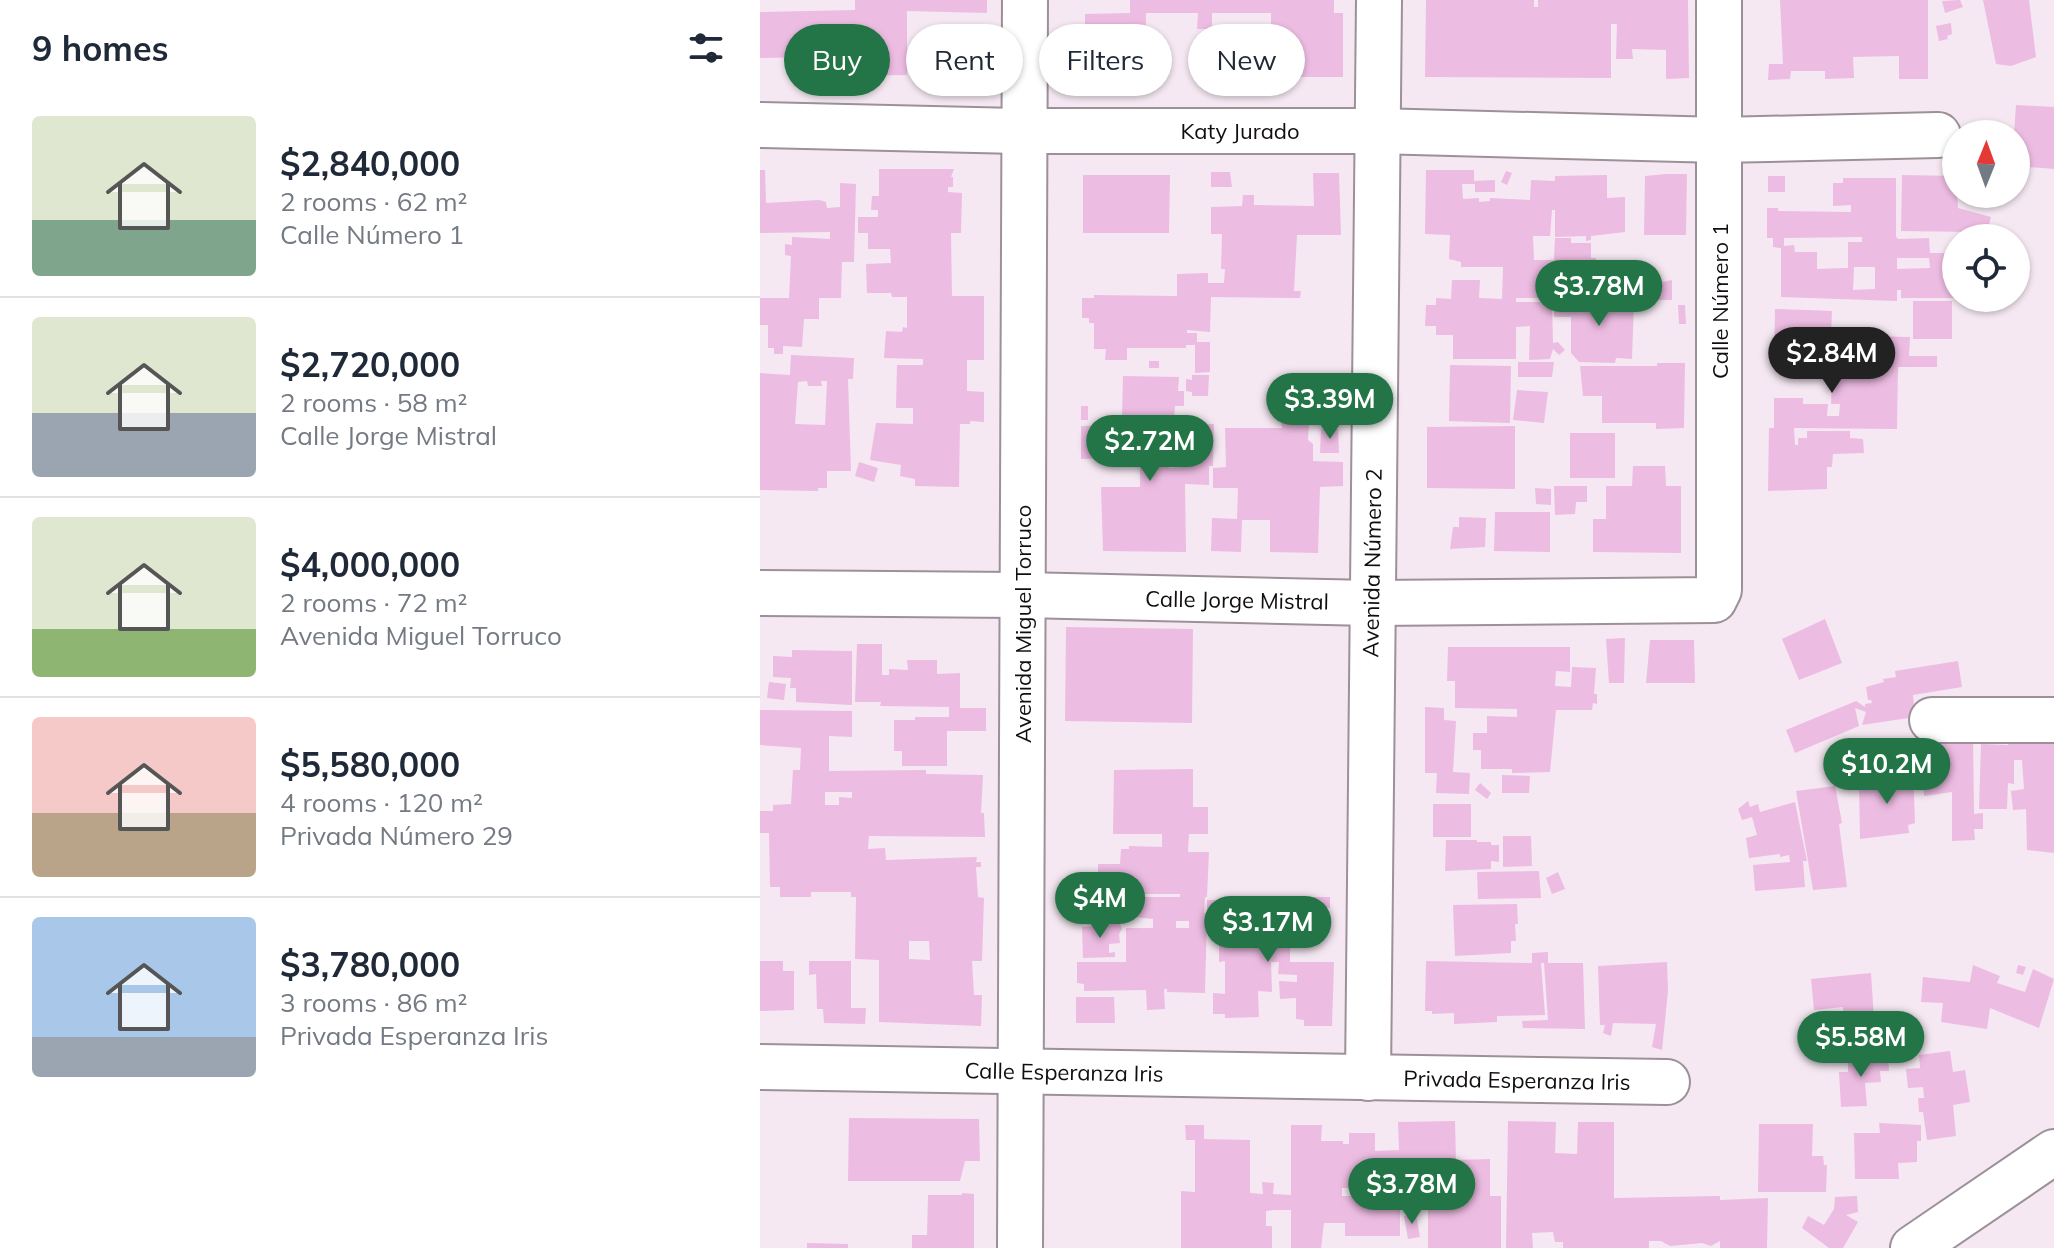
<!DOCTYPE html>
<meta charset="utf-8">
<style>
:root{--surface:#fff;--page:#f2f2f3;--text:#1f2937;--muted:#747a83;--line:#e0e1e3;--accent:#237547}
body{margin:0;font-family:Mulish,sans-serif;background:var(--page);color:var(--text);height:100vh;display:flex;flex-direction:column;font-size:30px;white-space:nowrap}
*{box-sizing:border-box;margin:0}
p{font-size:26px;color:var(--muted)}
.icon{flex:none;width:44px;height:44px;fill:none;stroke:currentColor;stroke-width:2;stroke-linecap:round;stroke-linejoin:round}
.map{position:relative;flex:1;overflow:hidden}
.side{display:flex;flex-direction:column;background:var(--surface);width:760px}
.side>*{flex:none}
.hud{position:absolute;left:24px;top:24px;width:760px;height:72px;display:flex;gap:16px}
.needle{width:52px;rotate:1deg}
.buttons{position:absolute;left:1182px;top:120px;display:grid;gap:16px}
.buttons a{display:grid;place-items:center;width:88px;height:88px;border-radius:50%;background:var(--surface);box-shadow:0 2px 6px #0004;font-size:40px}
.price{position:absolute;translate:-50% -68px;padding:0 18px;border-radius:28px;background:var(--accent);color:#fff;font-size:26px;line-height:52px;filter:drop-shadow(0 2px 4px #0008)}
.price::after{content:'';position:absolute;left:50%;top:48px;width:24px;height:18px;margin-left:-12px;background:inherit;clip-path:polygon(0 0,100% 0,50% 100%)}
.price.current{background:#222;color:#fff}
ul{padding:0;list-style:none}
li{display:flex;align-items:center;gap:24px;height:200px;padding:0 32px}
li+li{border-top:2px solid var(--line)}
li span{display:grid;place-items:center;flex:none;width:224px;height:160px;border-radius:8px;color:#555}
li>.icon{margin-inline-start:auto}
span .icon{width:96px;height:96px;fill:#fffc;stroke-width:1}
li b{font-size:34px}
h2{display:flex;justify-content:space-between;align-items:center;height:96px;padding:0 32px;font-size:34px}
.pill{padding:0 28px;border-radius:36px;background:var(--surface);box-shadow:0 2px 6px #0004;font-size:28px;line-height:72px}
.pill.current{background:var(--accent);color:#fff}
main{display:flex;flex:1;min-height:0}
.map>svg:first-child{display:block}
.building{fill:#edbce2;fill-rule:evenodd}
.lines{fill:none;stroke-linecap:round;stroke-linejoin:round}
.minor-casing{stroke:#9c9099;stroke-width:48}
.minor{stroke:#fff;stroke-width:44}
.labels{text-anchor:middle;dominant-baseline:central;stroke-width:7;stroke-linejoin:round;paint-order:stroke}
.street-label{font-size:22px;fill:#110d10;stroke:#fff}
</style>
<main>
<section class="side">
<h2>9 homes<svg class="icon" aria-label="filters" viewBox="0 0 24 24"><path d="M4 7h16M4 17h16"/><circle cx="9" cy="7" r="2"/><circle cx="15" cy="17" r="2"/></svg></h2>
<ul>
<li><span style="background:linear-gradient(#dfe7d0 65%,#7fa58c 0)"><svg class="icon" aria-label="home" viewBox="0 0 24 24"><path d="M3 11l9-7 9 7M6 9v11h12V9"/></svg></span><div><b>$2,840,000</b><p>2 rooms · 62 m²</p><p>Calle Número 1</p></div></li>
<li><span style="background:linear-gradient(#dfe7d0 60%,#9aa5b1 0)"><svg class="icon" aria-label="home" viewBox="0 0 24 24"><path d="M3 11l9-7 9 7M6 9v11h12V9"/></svg></span><div><b>$2,720,000</b><p>2 rooms · 58 m²</p><p>Calle Jorge Mistral</p></div></li>
<li><span style="background:linear-gradient(#dfe7d0 70%,#8fb573 0)"><svg class="icon" aria-label="home" viewBox="0 0 24 24"><path d="M3 11l9-7 9 7M6 9v11h12V9"/></svg></span><div><b>$4,000,000</b><p>2 rooms · 72 m²</p><p>Avenida Miguel Torruco</p></div></li>
<li><span style="background:linear-gradient(#f6c9c9 60%,#b9a48a 0)"><svg class="icon" aria-label="home" viewBox="0 0 24 24"><path d="M3 11l9-7 9 7M6 9v11h12V9"/></svg></span><div><b>$5,580,000</b><p>4 rooms · 120 m²</p><p>Privada Número 29</p></div></li>
<li><span style="background:linear-gradient(#a9c7e8 75%,#9aa5b1 0)"><svg class="icon" aria-label="home" viewBox="0 0 24 24"><path d="M3 11l9-7 9 7M6 9v11h12V9"/></svg></span><div><b>$3,780,000</b><p>3 rooms · 86 m²</p><p>Privada Esperanza Iris</p></div></li>
</ul>
</section>
<div class="map">
<svg width="1294" height="1248" viewBox="0 0 1294 1248">
<rect width="100%" height="100%" fill="#f5e8f2"/>
<g class="building">
<path d="M95,0H227V13L147,11V75L95,76V56L0,58V12L95,10Z"/>
<path d="M370,0H574V13H583V77H527V52H511V13H452V29H437L438,13H386L385,76L325,75V14L370,13Z"/>
<path d="M666,0H774V7H778V0H928L929,78L906,79V50L872,49L873,59H856L857,24H851V78L665,77Z"/>
<path d="M1020,0H1168V79H1139V56L1093,57L1094,78L1065,79V71H1031L1030,79L1008,80L1009,64H1023Z"/>
<path d="M1200,0L1203,7L1185,13L1182,1Z"/>
<path d="M1223,0H1269L1276,57L1251,66L1236,64Z"/>
<path d="M1191,23L1192,34L1187,36L1188,39L1179,41L1176,26Z"/>
<rect x="204" y="29" width="14" height="23"/>
<path d="M1256,105L1294,107V169L1256,166V134H1254Z"/>
<path d="M119,169H194L191,177H193V187H188V192L202,193L201,233H191L192,296H224V360H207V391L224,392V422L210,421V424H200L199,487L155,486V479L140,476L141,465L110,460L116,423L153,424V408H136L137,365H163V359L124,358L126,331L142,332L143,327L147,328V297H132L131,293H107L106,264L131,263L130,249H108V233H98V217H118V210H111L112,196H119Z"/>
<path d="M0,170H5L6,203L59,200L66,202L67,208L80,207V183L96,184L94,262H82L81,298H59V319H44L42,347L23,346V354H14V348H8V325H0V298H29L31,256L25,255V244L32,245V237L70,239V232L0,233Z"/>
<path d="M666,170H714V181L735,180V192H715V184H702L703,199L719,198V202L730,201V198L770,200L771,180L795,181V176L847,175V198L865,197V232L831,236V240L826,241V236L795,237V210H792L790,236H773L774,260H794L795,238H811V243H831V258H836L839,291L794,294V298H756V302H792L793,343L798,342L805,350L799,355L793,349L790,359L769,360L770,326L756,327V359H693V335H676V326H665L666,305H676V298L691,299L692,280H720L719,298L742,299L743,267H701V262L689,259L690,235L665,234Z"/>
<path d="M746,171L752,173L747,185L741,182Z"/>
<path d="M451,172H470L472,187H451Z"/>
<path d="M553,173H579L581,235H537L534,291H541L540,298L451,297L450,332L427,330V333H437V342H450V372L435,373V345H426V348H367V360H345L346,349H334V323H329V318H322V298H334V295L417,296V274L448,273V283H464L465,269H461L462,234H451V207L482,206L483,195H494V205L554,206Z"/>
<path d="M906,174H927L926,235H884L885,176Z"/>
<path d="M323,175H410L409,233H323Z"/>
<path d="M1142,175L1196,176L1198,208L1231,217L1228,229L1212,226L1210,232L1141,231Z"/>
<rect x="1008" y="176" width="17" height="16"/>
<path d="M1083,178H1136V237L1138,239L1169,238L1170,253H1196V298H1141V290H1137V301L1021,297V248L1013,247V238H1007V208H1018V211L1091,212V205L1073,206V183H1083ZM1102,237V242H1088V268L1057,269V252H1035L1034,245L1024,246V238ZM1137,258H1169L1170,268L1137,269ZM1094,267H1115V289L1093,290Z"/>
<path d="M912,280V300H898L897,283Z"/>
<path d="M794,298L874,300L872,359L856,358L855,363L819,362L811,353V317H794Z"/>
<rect x="1153" y="301" width="39" height="38"/>
<path d="M918,305H925L926,324H919Z"/>
<path d="M1015,309L1072,311L1071,335L1150,337L1149,356H1177V367H1138L1137,429L1034,428L1035,445H1038V438H1047V431H1090V438L1103,439L1104,453L1073,454L1072,467H1067V489L1008,491L1009,428H1014V398H1043V404H1068L1067,416H1079L1080,404H1071L1072,378H1064V365L1014,364Z"/>
<path d="M31,355L94,358L93,379H88L91,471H67V488H58V491L0,490V373L30,375ZM47,381L48,386H62L61,381H67L65,425L35,424L38,382Z"/>
<rect x="389" y="361" width="10" height="7"/>
<path d="M758,362H794L792,377H758Z"/>
<path d="M897,363H925L924,428L896,429V423H842V396H823L820,366H897Z"/>
<path d="M690,365L751,366L750,423L689,421Z"/>
<path d="M432,375H449L448,396H432V392L426,391V379L432,380Z"/>
<path d="M363,376L419,377L418,391H424V406H415L414,419L362,418Z"/>
<path d="M757,390L788,392L784,423L753,420Z"/>
<rect x="321" y="406" width="7" height="14"/>
<path d="M521,423H549L548,440L553,444V461L583,462V486L560,487L558,553L510,552V520H482L481,552L451,551L452,518L477,519L478,488H453V468L466,467L465,428H522Z"/>
<path d="M454,424L453,466H449V485L425,484L426,552L343,551L341,487H380V462H409V468L424,467V441L422,434L417,435V457L321,459V426Z"/>
<path d="M755,426V489L667,488V427Z"/>
<path d="M561,429H578L579,453H560Z"/>
<rect x="810" y="433" width="45" height="45"/>
<path d="M99,462L118,468L114,482L95,476Z"/>
<path d="M873,466H905L906,486H921V553L833,552V519H846V486H872Z"/>
<path d="M794,486H827V502H816L815,514L795,515Z"/>
<path d="M775,488L791,489V505L776,504Z"/>
<path d="M735,512H790V552L734,551Z"/>
<path d="M699,517L726,518L725,547L690,549L693,527H699Z"/>
<path d="M1065,619L1082,663L1039,680L1022,639Z"/>
<path d="M306,627L433,629L432,723L305,721Z"/>
<path d="M865,638L864,683H849L846,639Z"/>
<path d="M890,640H934L935,683H886Z"/>
<path d="M97,644H122V675H129V669L148,670L147,660H177V674L200,673V708H226V731H187V766H142V751H134V720H155V717H189V707L120,706L121,702H95Z"/>
<path d="M688,647H810V672L796,671L795,686L811,687L812,667L836,668L834,694H837V704L833,703L832,710H796L790,772L752,773V769H721V750H713V733H727V716L757,717V709L695,708V681H687Z"/>
<path d="M32,650L92,651V705L36,702V688H30L31,678L13,677V656L32,657Z"/>
<path d="M1198,661L1202,687L1153,695L1155,717L1102,725L1106,712L1095,708L1099,726L1035,753L1026,730L1096,701L1105,707V704L1112,703L1111,700H1108L1106,687L1124,682L1123,679L1136,677L1135,671Z"/>
<path d="M9,682L26,684L24,700L7,698Z"/>
<path d="M665,707L684,708V720L696,721L693,772L710,773L709,794L676,793L677,773H665Z"/>
<path d="M0,710L92,711V737L69,736V771L166,770V774L223,775L221,813H224L225,837L109,836L108,849L125,848L126,860L217,857L216,862H221V867H216L218,897L224,898L222,961H212L214,995H222L221,1026L119,1022V960L95,959L96,897H91V892H51V897H20V887H10L9,833H0V811H13V805L31,804L33,770H40L41,748L0,745ZM65,792H92V798L79,797V805H65ZM149,941H169L170,960L149,959Z"/>
<path d="M1213,735L1214,814L1223,813V829H1214L1215,840L1192,841V792L1164,796L1162,743Z"/>
<path d="M1294,739V853L1267,850L1266,809L1253,810L1251,791L1264,789L1262,760H1254V784L1248,783L1247,809H1219L1221,744L1248,745V740Z"/>
<path d="M433,769V807H448V834H429L428,852H449L447,897H445L444,913H447V900H458V916L447,915L445,993L407,992V989H404L405,1009L387,1010L386,990L324,991V984L317,983V962H366V928H393V919L366,916L367,897H420V894H338V864H360L361,849H369V846L402,847V834H353L354,770ZM416,921H429V928H416Z"/>
<path d="M1153,769L1155,823L1148,825L1149,833L1100,839L1099,783L1136,778V771Z"/>
<path d="M742,775L770,776L769,793H742Z"/>
<path d="M720,783L731,793L727,799L715,790Z"/>
<path d="M1075,786L1082,823L1079,824L1087,887L1053,890L1036,791Z"/>
<path d="M988,801L990,807L998,804L1000,812L1035,802L1047,861H1043L1045,887L995,891L993,865L1030,862L1029,855L1020,857V854L989,858L986,838L997,835L992,817L982,820L978,809Z"/>
<rect x="673" y="804" width="38" height="33"/>
<path d="M743,836H771L772,866L743,867Z"/>
<path d="M686,840H717V842H731V845H739V862L731,861V869L685,871Z"/>
<path d="M779,871L781,898L718,899L717,872Z"/>
<path d="M798,872L805,889L792,894L786,878Z"/>
<rect x="319" y="884" width="13" height="13"/>
<path d="M549,897H570V908L549,907Z"/>
<path d="M459,902H530V962H574L572,1026H544V1020L536,1019V998L520,999L519,981L537,982V975L518,974L519,962H511L512,992L498,991L499,1017L465,1018V1014H453V993L465,994V961L459,962Z"/>
<path d="M757,904L758,924H755L756,941H751V953L695,956L693,905Z"/>
<path d="M353,922L360,924L362,929L359,934L360,943L349,944V953L355,952V957L323,958L322,927L348,926Z"/>
<path d="M788,952V963H823L825,1029L763,1028L762,1021L788,1020L784,963H781L785,1015L737,1016V1022L694,1024V1013L672,1014V1011H665L666,961L772,963V953Z"/>
<path d="M0,961H23V971H34V1010L0,1011Z"/>
<path d="M49,961H91V1008H106L105,1024L64,1023L63,1009H57L56,974L49,975Z"/>
<path d="M907,962L908,991L902,1050L892,1047L896,1024L853,1023L851,1036L843,1033L845,1025H840L838,966Z"/>
<path d="M1213,965L1240,976L1237,983L1265,992L1273,969L1294,979L1279,1028L1230,1008L1227,1029L1181,1022L1183,1003L1161,1002L1163,977L1210,982Z"/>
<path d="M1258,965L1266,967L1263,975L1256,973Z"/>
<path d="M1111,973L1114,1019L1084,1024L1083,1007L1054,1010L1051,979Z"/>
<path d="M316,997H354L355,1023H316Z"/>
<path d="M1190,1051L1193,1072L1205,1070L1210,1102L1193,1105L1196,1136L1167,1140L1163,1112H1159L1158,1098H1164L1163,1087L1148,1088L1146,1069L1160,1068L1159,1055Z"/>
<path d="M1128,1055L1129,1071H1120L1121,1082L1105,1083L1107,1106L1081,1107L1079,1072H1088V1059Z"/>
<path d="M89,1118L219,1119L220,1161H205L200,1181H88Z"/>
<path d="M695,1121L696,1160L730,1159V1196H741V1248H668V1196H665V1208H658L657,1196L640,1197V1236H585V1223H564L561,1248H531V1210H515L506,1211V1226H512V1248H421V1191L435,1192V1140H426L425,1125H444V1139L490,1140V1193L503,1194L502,1182L514,1183L513,1194L531,1195V1125H562L561,1141H583V1144H589V1133H615V1151L639,1150L638,1122ZM596,1181H608V1196H582V1188H596Z"/>
<path d="M748,1121L796,1122L795,1153L817,1154L818,1122H854V1198L960,1196V1200L1008,1198L1007,1248H960V1241L951,1246L942,1243L910,1246L901,1241H889V1248H803V1242H795L793,1232L772,1233L773,1248H746Z"/>
<path d="M1119,1123L1161,1125V1141H1157V1162L1138,1163L1139,1179H1095L1094,1133H1120Z"/>
<path d="M999,1124H1053L1052,1156H1063L1064,1165H1067L1066,1192H998Z"/>
<path d="M202,1193L214,1194V1248H152V1235H167L168,1195H202Z"/>
<path d="M1097,1196L1098,1212L1086,1215L1098,1222L1083,1248H1069L1042,1228L1048,1216L1064,1225L1074,1209L1075,1197Z"/>
<path d="M656,1214L660,1237L648,1239L644,1216Z"/>
<path d="M47,1243L88,1244V1248H47Z"/>
</g>
<g class="lines">
<g class="minor-casing">
<g id="minor">
<path d="M0,125L263,131H616L960,140L1178,135"/>
<path d="M0,593L263,595L611,603L954,600L959,590V0"/>
<path d="M1172,720H1294"/>
<path d="M0,1067L907,1082"/>
<path d="M608,1078L619,0"/>
<path d="M260,1248L265,0"/>
<path d="M1153,1248L1294,1152"/>
</g>
</g>
<use href="#minor" class="minor"/>
</g>
<g class="labels">
<g class="street-label">
<text x="480" y="131">Katy Jurado</text>
<text transform="translate(960 301) rotate(-90)">Calle Número 1</text>
<text transform="translate(612 563) rotate(-89)">Avenida Número 2</text>
<text transform="translate(477 600) rotate(1)">Calle Jorge Mistral</text>
<text transform="translate(263 624) rotate(-90)">Avenida Miguel Torruco</text>
<text transform="translate(304 1072) rotate(1)">Calle Esperanza Iris</text>
<text transform="translate(757 1080) rotate(1)">Privada Esperanza Iris</text>
</g>
</g>
</svg>
<div class="buttons">
<a><svg class="needle" viewBox="-14 -14 28 28"><path d="M0-13l5 13h-10z" fill="#e53935"/><path d="M0 13l5-13h-10z" fill="#747a83"/></svg></a>
<a><svg class="icon" aria-label="locate" viewBox="0 0 24 24"><circle cx="12" cy="12" r="6"/><path d="M12 2v4M12 18v4M2 12h4M18 12h4"/></svg></a>
</div>
<b class="price" style="left:839px;top:328px">$3.78M</b>
<b class="price current" style="left:1072px;top:395px">$2.84M</b>
<b class="price" style="left:570px;top:441px">$3.39M</b>
<b class="price" style="left:390px;top:483px">$2.72M</b>
<b class="price" style="left:1127px;top:806px">$10.2M</b>
<b class="price" style="left:340px;top:940px">$4M</b>
<b class="price" style="left:508px;top:964px">$3.17M</b>
<b class="price" style="left:1101px;top:1079px">$5.58M</b>
<b class="price" style="left:652px;top:1226px">$3.78M</b>
<div class="hud">
<a class="pill current">Buy</a>
<a class="pill">Rent</a>
<a class="pill">Filters</a>
<a class="pill">New</a>
</div>
</div>
</main>
